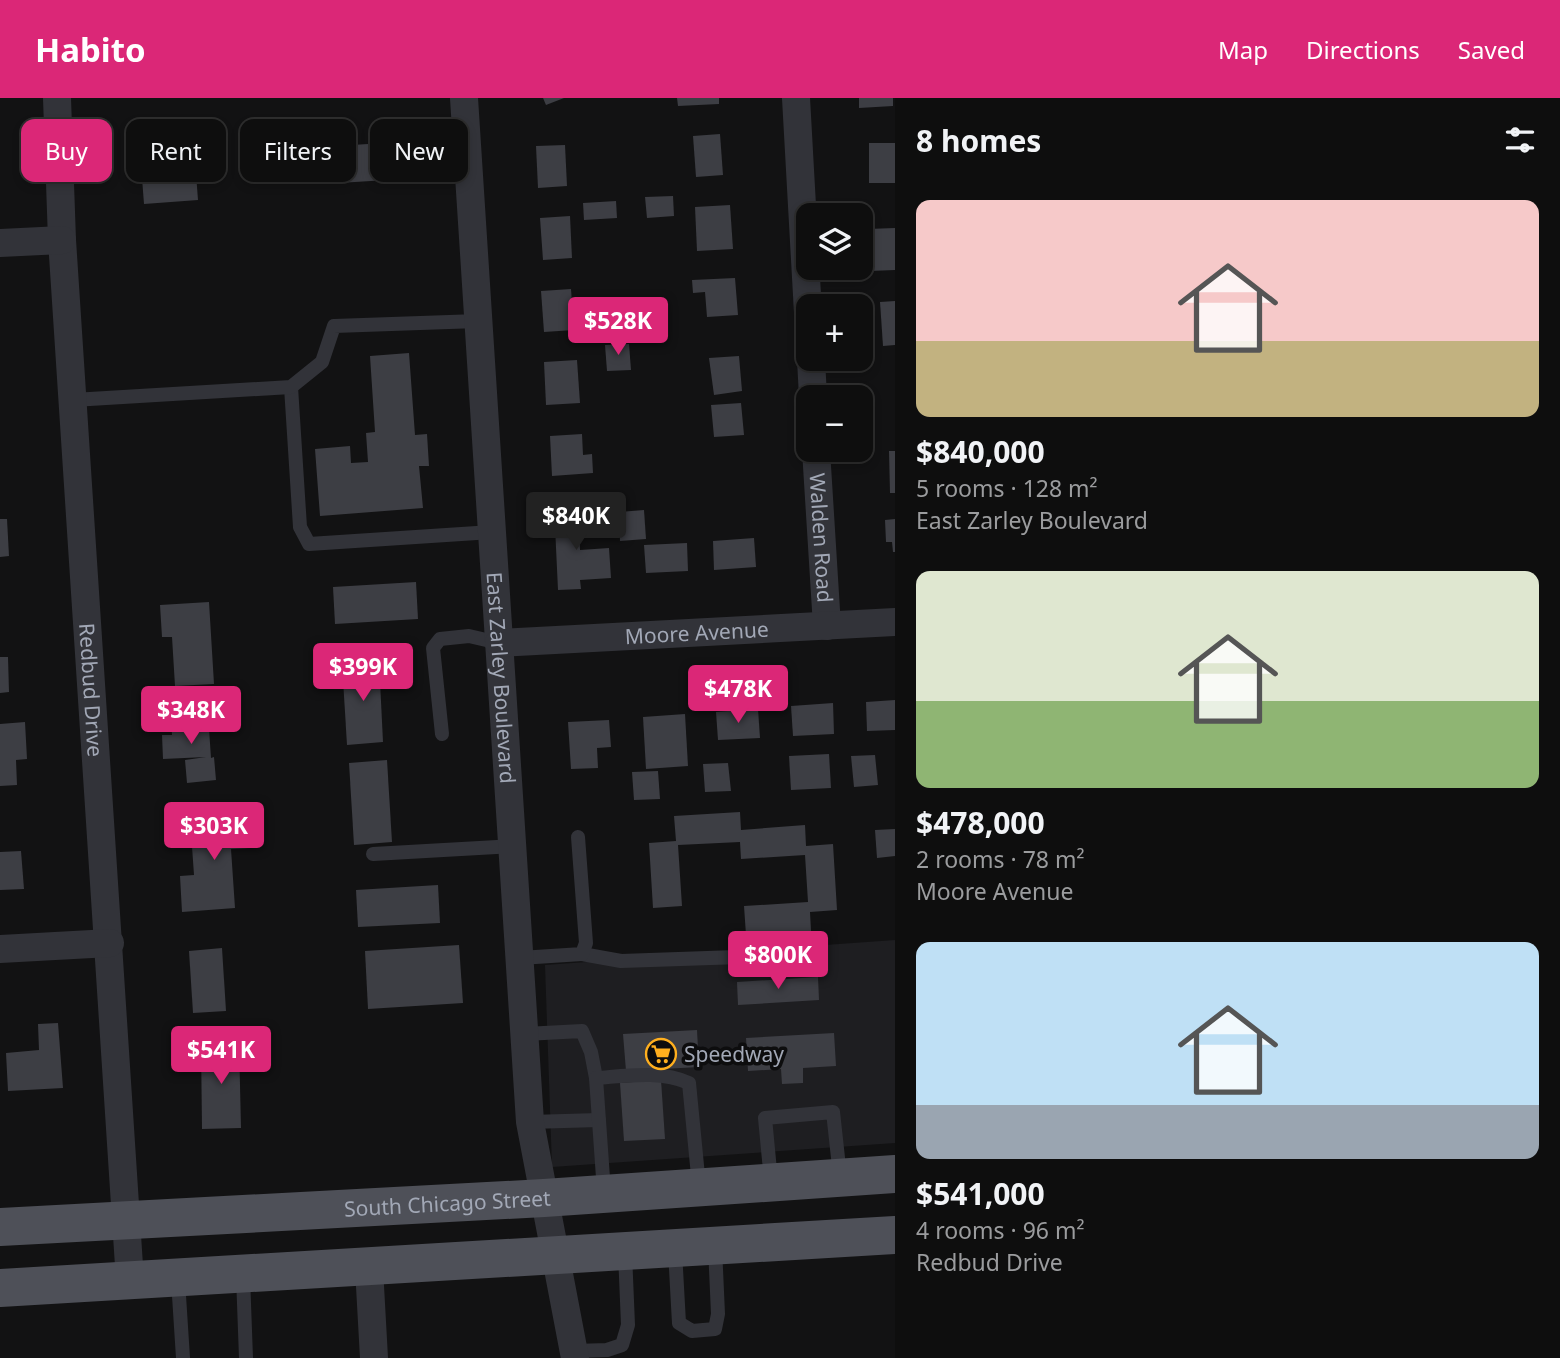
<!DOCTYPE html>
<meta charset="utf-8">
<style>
:root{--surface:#0e0e0e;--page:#171717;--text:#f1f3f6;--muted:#9b9c9e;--line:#2e2e2e;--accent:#db2777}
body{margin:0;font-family:"Noto Sans",sans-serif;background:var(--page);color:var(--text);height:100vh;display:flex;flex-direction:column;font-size:26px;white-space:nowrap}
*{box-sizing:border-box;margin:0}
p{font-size:23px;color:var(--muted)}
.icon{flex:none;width:38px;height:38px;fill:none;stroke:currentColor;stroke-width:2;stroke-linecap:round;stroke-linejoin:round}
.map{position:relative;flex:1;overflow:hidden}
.panel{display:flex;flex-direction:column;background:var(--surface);width:665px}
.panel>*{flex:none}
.banner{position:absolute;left:21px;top:21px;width:665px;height:63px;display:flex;gap:14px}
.buttons{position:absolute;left:796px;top:105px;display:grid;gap:14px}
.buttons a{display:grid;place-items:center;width:77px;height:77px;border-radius:14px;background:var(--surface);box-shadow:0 4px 10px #0003,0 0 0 2px var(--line);font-size:35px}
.price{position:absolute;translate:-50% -60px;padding:0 16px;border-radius:7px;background:var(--accent);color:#fff;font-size:23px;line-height:46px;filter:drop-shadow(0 2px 4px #0008)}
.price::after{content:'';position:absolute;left:50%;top:42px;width:21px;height:16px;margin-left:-10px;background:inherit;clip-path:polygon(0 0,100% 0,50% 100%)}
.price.selected{background:#222;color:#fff}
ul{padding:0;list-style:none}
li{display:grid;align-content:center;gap:14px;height:371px;padding:0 21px}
li span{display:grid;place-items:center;height:217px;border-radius:14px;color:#555}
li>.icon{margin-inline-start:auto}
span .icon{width:126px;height:126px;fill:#fffc;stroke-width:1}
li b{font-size:30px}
h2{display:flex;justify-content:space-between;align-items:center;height:84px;padding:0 21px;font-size:30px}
.chip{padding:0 24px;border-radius:14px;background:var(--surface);box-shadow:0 4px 10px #0003,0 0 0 2px var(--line);font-size:24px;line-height:63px}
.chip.selected{background:var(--accent);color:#fff}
header{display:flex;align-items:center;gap:42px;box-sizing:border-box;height:98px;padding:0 35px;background:var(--accent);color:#fff}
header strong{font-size:33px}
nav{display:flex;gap:38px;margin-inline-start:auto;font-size:24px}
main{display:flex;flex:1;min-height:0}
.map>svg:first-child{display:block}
.built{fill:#1e1e21}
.building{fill:#3d3e44}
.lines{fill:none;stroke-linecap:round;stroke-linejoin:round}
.service{stroke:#323339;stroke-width:14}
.minor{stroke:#323339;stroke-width:28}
.primary{stroke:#4e5058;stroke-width:38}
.labels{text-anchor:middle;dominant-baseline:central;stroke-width:7;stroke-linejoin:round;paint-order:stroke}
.street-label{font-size:21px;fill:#a2a8b6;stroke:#0d0d0e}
.poi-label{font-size:21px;fill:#a2a8b6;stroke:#0d0d0e;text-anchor:start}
</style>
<header>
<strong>Habito</strong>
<nav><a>Map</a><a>Directions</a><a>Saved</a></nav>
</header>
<main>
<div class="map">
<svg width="895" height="1260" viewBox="0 0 895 1260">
<rect width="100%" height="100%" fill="#121213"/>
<path class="built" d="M895,842V1045L552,1069L545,867Z"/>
<g class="building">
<path d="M543,0H564L546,7Z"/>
<path d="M677,0H719V6L678,8Z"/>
<path d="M859,0H893V8L859,10Z"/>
<path d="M193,36L198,102L144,106L141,67L165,65L163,38Z"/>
<path d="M720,36L723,77L696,79L693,38Z"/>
<path d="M384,45L387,82L323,86L320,49Z"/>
<rect x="869" y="45" width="26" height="40"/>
<path d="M565,47L567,88L538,90L536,48Z"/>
<path d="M673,98L674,118L647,120L645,99Z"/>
<path d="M616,103L617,120L584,122L583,105Z"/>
<path d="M730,107L733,151L697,153L695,109Z"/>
<path d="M570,118L572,160L543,162L540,120Z"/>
<path d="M895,130V172L870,173L868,131Z"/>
<path d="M735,180L738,217L707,219L705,194L693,195L692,182Z"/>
<path d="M571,191L574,232L544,234L541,193Z"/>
<path d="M895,203V247L883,248L880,204Z"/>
<path d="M629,246L631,272L607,273L605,247Z"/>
<path d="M409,255L415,337L427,336L429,368H419L423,410L320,418L315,351L350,348L351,365L368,364L366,335L375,334L370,258Z"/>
<path d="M739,258L742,293L714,297L709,260Z"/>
<path d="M577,262L580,305L546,307L544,264Z"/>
<path d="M741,305L744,337L714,339L711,307Z"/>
<path d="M582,336L583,357L592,356L593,375L552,378L550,338Z"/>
<path d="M889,353H895V395H890Z"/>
<path d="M578,406L580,452L609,450L611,480L580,482L581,491L558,492L554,407Z"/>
<path d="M644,412L646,441L620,443L619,414Z"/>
<path d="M0,421H7L9,458L0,459Z"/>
<path d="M895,421V454H893L892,444H886L885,422Z"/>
<path d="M754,440L756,469L714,472L713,443Z"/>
<path d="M687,445L688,473L646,475L644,447Z"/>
<path d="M416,484L418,521L335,526L333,489Z"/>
<path d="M209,504L214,586L175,588L172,539H162L160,507Z"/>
<path d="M0,559H8L9,594L0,595Z"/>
<path d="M379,563L383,644L347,647L342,565Z"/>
<path d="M895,602V632L867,633L866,604Z"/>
<path d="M833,605L834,636L793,638L791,608Z"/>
<path d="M758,611L760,640L718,642L716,614Z"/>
<path d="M208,616L211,660L214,659L216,682L187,685L185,662L206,659L163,661L162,637H172L171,618Z"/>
<path d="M685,616L688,668L646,671L643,619Z"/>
<path d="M609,622L611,649L597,650L598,670L571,671L568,624Z"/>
<path d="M25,624L27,661L16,662L17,687L0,688V626Z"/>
<path d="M829,656L831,690L791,692L789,658Z"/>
<path d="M875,657L878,687L854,689L851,658Z"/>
<path d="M387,662L392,744L354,747L349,665Z"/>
<path d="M728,665L731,693L705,694L703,666Z"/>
<path d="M658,673L660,701L634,702L632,674Z"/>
<path d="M740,714L741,732L805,727L806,748L833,746L837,812L810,814L811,833L746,837L744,808L808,804L805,757L741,761L740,744L678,747L682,808L653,810L649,745L676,743L674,718Z"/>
<path d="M249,717L251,750L231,751L235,810L182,814L180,778L194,777L190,720Z"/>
<path d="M895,731V758L877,760L875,732Z"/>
<path d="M21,753L24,791L0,792V754Z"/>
<path d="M438,787L440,825L358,829L356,792Z"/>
<path d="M459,847L463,905L368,911L365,853Z"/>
<path d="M222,850L226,913L193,915L189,853Z"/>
<path d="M818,879L819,902L738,907L737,884Z"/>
<path d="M58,925L63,990L8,993L6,955L39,952L38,926Z"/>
<path d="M697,932L699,969L626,973L623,936Z"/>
<path d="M834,935L836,968L803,970V985L782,986L781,971L748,973L746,940Z"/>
<path d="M239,945L241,1030L202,1031L201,946Z"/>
<path d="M661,982L665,1041L624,1043L620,985Z"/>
</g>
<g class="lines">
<g class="service">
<path d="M291,289L300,429L309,446L492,434"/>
<path d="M73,302L291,289L322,264L334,228L478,223"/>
<path d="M442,636L433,550L440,541L469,538L499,545"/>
<path d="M373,756L513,748"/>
<path d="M582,856L621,863L797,857"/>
<path d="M520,860L582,856L586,845L578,739"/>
<path d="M525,936L582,933L591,954L596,980"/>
<path d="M530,1024L599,1022"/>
<path d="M771,1083L765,1020L833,1014L840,1078"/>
<path d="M604,1094L596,980C625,978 661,972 689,985L699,1088"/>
<path d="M675,1153L679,1225L692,1233L715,1231L718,1216L715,1149"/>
<path d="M243,1178L246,1260"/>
<path d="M178,1182L183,1260"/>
<path d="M575,1253L607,1252L622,1247L628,1227L625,1155"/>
</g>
<g class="minor">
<path id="s1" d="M57,0L62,142L130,1183"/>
<path id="s2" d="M464,0L530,1024L575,1260"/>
<path d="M796,0L808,215"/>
<path d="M0,145L62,142"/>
<path d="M811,261L813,299"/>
<path id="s3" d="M816,352L827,528"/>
<path id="s4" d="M499,545L895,524"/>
<path d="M0,851L110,845"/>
<path d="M369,1170L374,1260"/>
</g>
<g class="primary">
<path id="s5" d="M0,1129L544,1100L895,1076"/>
<path d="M0,1190L895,1137"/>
</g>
</g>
<defs>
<g id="supermarket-ring" transform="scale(1.575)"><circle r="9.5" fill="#0d0d0e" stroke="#ffaf1e" stroke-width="1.5"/><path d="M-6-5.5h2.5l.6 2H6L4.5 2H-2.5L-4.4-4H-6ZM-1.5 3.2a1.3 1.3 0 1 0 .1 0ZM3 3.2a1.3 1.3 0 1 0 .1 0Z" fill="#ffaf1e"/></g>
</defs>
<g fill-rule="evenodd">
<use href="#supermarket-ring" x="661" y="956"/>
</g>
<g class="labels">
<g class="street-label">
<text stroke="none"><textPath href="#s3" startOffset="88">Walden Road</textPath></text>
<text stroke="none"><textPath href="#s4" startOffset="198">Moore Avenue</textPath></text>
<text stroke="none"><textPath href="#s2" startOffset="581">East Zarley Boulevard</textPath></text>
<text stroke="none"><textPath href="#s1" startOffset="593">Redbud Drive</textPath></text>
<text stroke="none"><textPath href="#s5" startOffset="448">South Chicago Street</textPath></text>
</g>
<g class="poi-label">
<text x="684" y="956">Speedway</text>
</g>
</g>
</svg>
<div class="buttons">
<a><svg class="icon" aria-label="layers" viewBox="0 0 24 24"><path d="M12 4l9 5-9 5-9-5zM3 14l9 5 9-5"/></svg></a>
<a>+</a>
<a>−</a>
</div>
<b class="price" style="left:618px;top:259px">$528K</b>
<b class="price selected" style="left:576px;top:454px">$840K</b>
<b class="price" style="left:363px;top:605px">$399K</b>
<b class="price" style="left:738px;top:627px">$478K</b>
<b class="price" style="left:191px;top:648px">$348K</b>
<b class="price" style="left:214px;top:764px">$303K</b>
<b class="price" style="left:778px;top:893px">$800K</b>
<b class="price" style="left:221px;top:988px">$541K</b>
<div class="banner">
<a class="chip selected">Buy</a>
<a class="chip">Rent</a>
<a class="chip">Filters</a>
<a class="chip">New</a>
</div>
</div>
<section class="panel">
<h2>8 homes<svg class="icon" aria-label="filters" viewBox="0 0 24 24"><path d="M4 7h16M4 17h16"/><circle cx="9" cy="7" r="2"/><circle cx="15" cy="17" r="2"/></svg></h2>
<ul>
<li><span style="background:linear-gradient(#f6c9c9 65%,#c2b280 0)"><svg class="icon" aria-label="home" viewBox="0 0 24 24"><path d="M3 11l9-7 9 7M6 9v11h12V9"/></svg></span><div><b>$840,000</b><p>5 rooms · 128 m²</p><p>East Zarley Boulevard</p></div></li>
<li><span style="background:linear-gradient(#dfe7d0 60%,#8fb573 0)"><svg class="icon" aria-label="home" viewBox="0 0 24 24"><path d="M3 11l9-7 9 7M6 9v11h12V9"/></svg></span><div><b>$478,000</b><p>2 rooms · 78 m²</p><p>Moore Avenue</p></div></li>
<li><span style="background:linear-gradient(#bfe0f5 75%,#9aa5b1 0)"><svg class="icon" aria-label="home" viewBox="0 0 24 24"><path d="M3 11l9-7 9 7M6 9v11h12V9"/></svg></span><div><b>$541,000</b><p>4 rooms · 96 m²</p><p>Redbud Drive</p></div></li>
</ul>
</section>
</main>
